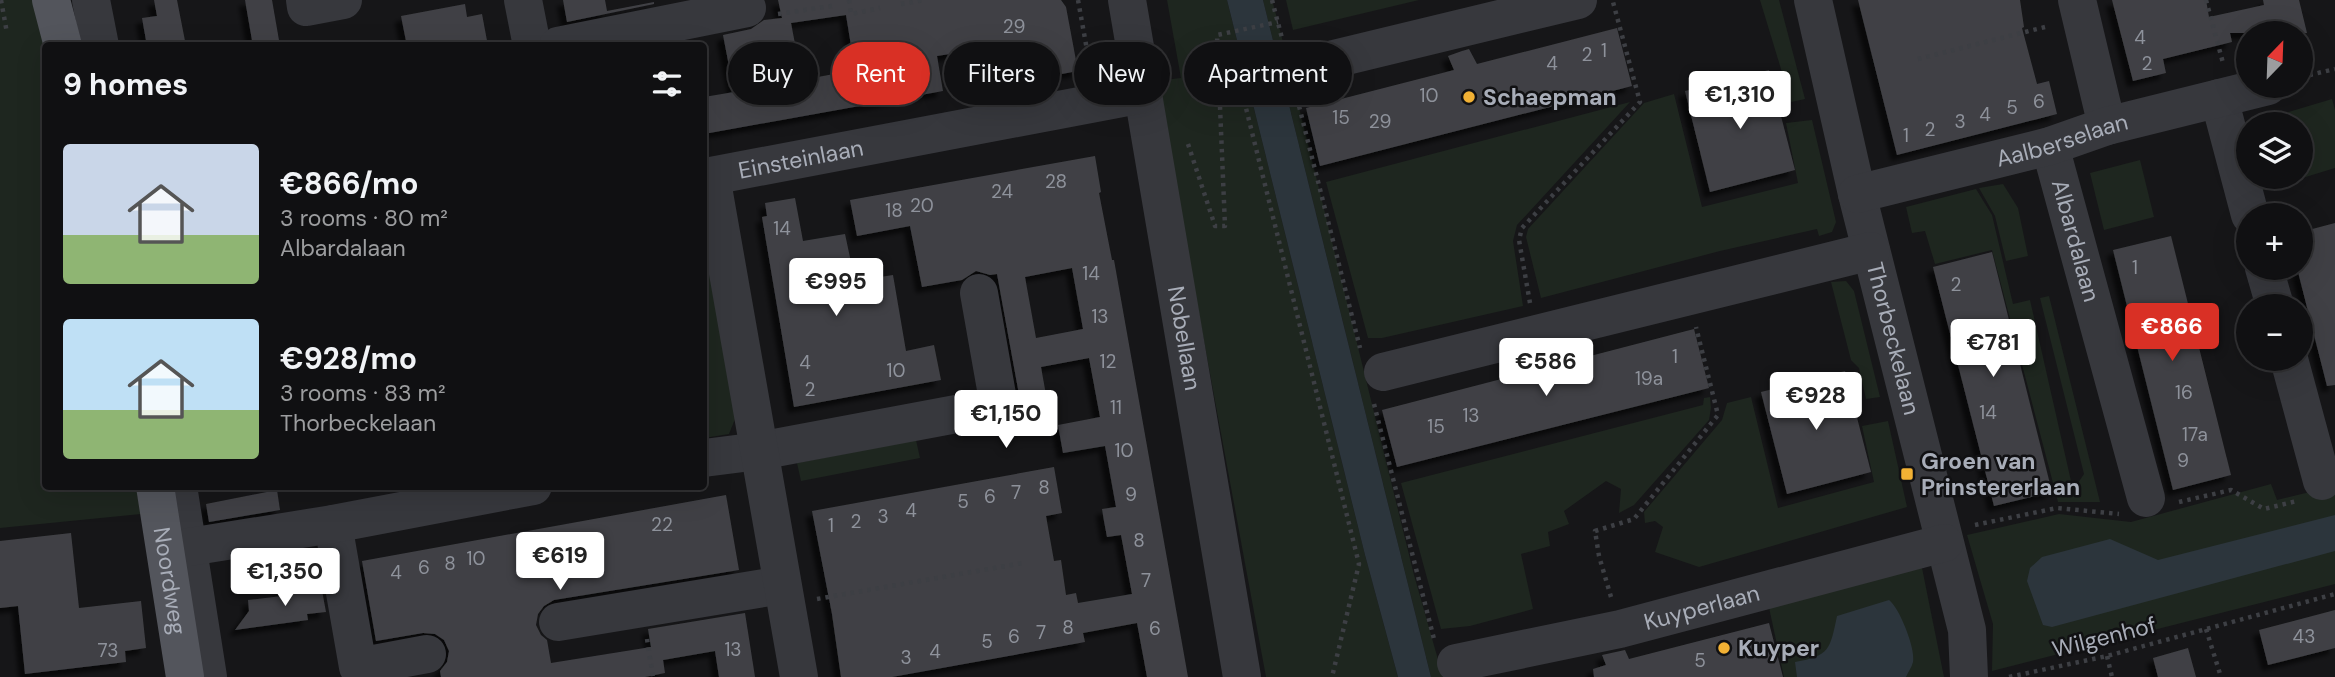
<!DOCTYPE html>
<meta charset="utf-8">
<style>
:root{--surface:#101012;--page:#19191b;--text:#f1f3f6;--muted:#9c9d9f;--line:#303032;--accent:#d93025}
body{margin:0;font-family:"DM Sans",sans-serif;background:var(--page);color:var(--text);height:100vh;display:flex;flex-direction:column;font-size:26px;white-space:nowrap}
*{box-sizing:border-box;margin:0}
p{font-size:23px;color:var(--muted)}
.icon{flex:none;width:38px;height:38px;fill:none;stroke:currentColor;stroke-width:2;stroke-linecap:round;stroke-linejoin:round}
.map{position:relative;flex:1;overflow:hidden}
.side{position:absolute;left:42px;top:42px;width:665px;height:448px;display:flex;flex-direction:column;background:var(--surface);border-radius:7px;box-shadow:0 7px 28px #0002,0 0 0 2px var(--line)}
.side>*{flex:none}
.hud{position:absolute;left:728px;top:42px;width:665px;height:63px;display:flex;gap:14px}
.needle{width:46px;rotate:23deg}
.tools{position:absolute;left:2236px;top:21px;display:grid;gap:14px}
.tools a{display:grid;place-items:center;width:77px;height:77px;border-radius:50%;background:var(--surface);box-shadow:0 7px 28px #0002,0 0 0 2px var(--line);font-size:35px}
.price{position:absolute;translate:-50% -60px;padding:0 16px;border-radius:7px;background:#fff;color:#222;font-size:23px;line-height:46px;filter:drop-shadow(0 2px 4px #0008)}
.price::after{content:'';position:absolute;left:50%;top:42px;width:21px;height:16px;margin-left:-10px;background:inherit;clip-path:polygon(0 0,100% 0,50% 100%)}
.price.on{background:var(--accent);color:#fff}
ul{padding:0;list-style:none}
li{display:flex;align-items:center;gap:21px;height:175px;padding:0 21px}
li span{display:grid;place-items:center;flex:none;width:196px;height:140px;border-radius:7px;color:#555}
li>.icon{margin-inline-start:auto}
span .icon{width:84px;height:84px;fill:#fffc;stroke-width:1}
li b{font-size:30px}
h2{display:flex;justify-content:space-between;align-items:center;height:84px;padding:0 21px;font-size:30px}
.tag{padding:0 24px;border-radius:32px;background:var(--surface);box-shadow:0 7px 28px #0002,0 0 0 2px var(--line);font-size:24px;line-height:63px}
.tag.on{background:var(--accent);color:#fff}
.map>svg:first-child{display:block}
.green{fill:#1e261f}
.water{fill:#2c353c}
.building{fill:#404145;fill-rule:evenodd;filter:url(#shadow)}
.lines{fill:none;stroke-linecap:round;stroke-linejoin:round}
.path{stroke:#3d3f44;stroke-width:4.5;stroke-dasharray:3.5 5;stroke-linecap:butt}
.minor{stroke:#37383d;stroke-width:38}
.major{stroke:#53555c;stroke-width:38}
.poi-dot{fill:#f2b134;stroke:#111113;stroke-width:2.5}
.labels{text-anchor:middle;dominant-baseline:central;stroke-width:5;stroke-linejoin:round;paint-order:stroke}
.number-label{font-size:19px;fill:#8e929b}
.poi-label{font-size:23px;font-weight:bold;fill:#a8adb8;stroke:#111113;text-anchor:start}
.street-label{font-size:23px;fill:#a8adb8;stroke:#111113}
</style>
<div class="map">
<svg width="2335" height="677" viewBox="0 0 2335 677">
<defs>
<filter id="shadow"><feDropShadow dx="-6" dy="6" stdDeviation="2" flood-color="#0009"/></filter>
</defs>
<rect width="100%" height="100%" fill="#161618"/>
<g class="green">
<path d="M0,0H36L46,45V486L136,487L141,514L0,528Z"/>
<path d="M1167,0H1227L1365,555L1398,677H1266L1156,81L1181,78Z"/>
<path d="M1263,0H1272L1278,22L1414,575L1443,677H1431Z"/>
<path d="M1286,0H1419L1293,30Z"/>
<path d="M1760,0H1779L1805,99L1791,102Z"/>
<path d="M1674,94L1702,207L1798,183L1786,123L1812,120L1836,222L1832,232L1819,236L1817,229L1720,251L1541,298L1526,237L1528,229L1644,103Z"/>
<path d="M2332,99L2335,110V168L2260,191L2256,177H2301V124H2249V154L2241,126Z"/>
<path d="M1630,102L1517,225L1513,241L1523,306L1382,338H1368L1326,182Z"/>
<path d="M2140,160L2154,217L2104,230L2090,173Z"/>
<path d="M2003,184L2018,208L2028,256L2006,261L1995,216L1979,188Z"/>
<path d="M1976,189L1992,215L2013,304L2030,300L2071,481L2078,483L2084,474L2040,298L2049,296L2100,502H2058L1992,250L1935,264L1925,231L1912,233L1906,207Z"/>
<path d="M704,234L737,414L729,434L704,438Z"/>
<path d="M1846,281L1854,291L1880,397L1866,399L1859,368L1851,360L1831,282Z"/>
<path d="M1710,397L1711,408L1709,420L1634,505L1619,513L1621,489L1606,481L1564,511L1569,524L1548,532L1550,546L1521,554L1533,609L1470,626L1441,629L1401,483L1703,405L1704,398Z"/>
<path d="M1751,397L1778,508L1874,482L1862,426L1888,421L1907,507L1699,567L1655,552L1663,527L1655,521L1645,523L1644,512L1722,420L1727,403Z"/>
<path d="M916,440L920,458L801,481L797,463Z"/>
<path d="M2271,484L2277,500L2335,486V584L1992,671L1993,624L1967,535L2059,514L2131,522Z"/>
<path d="M1922,568L1944,677H1784L1768,603Z"/>
</g>
<g class="water">
<path d="M1227,0H1263L1431,677H1398L1365,555Z"/>
<path d="M2335,515V551L2052,627L2043,625L2027,581L2030,568L2042,557L2110,539L2158,560Z"/>
<path d="M1889,600C1899,607 1916,649 1913,662C1912,667 1908,672 1906,677H1797L1795,662C1830,656 1830,649 1837,616Z"/>
</g>
<g class="building">
<path d="M154,0H177L186,46H147L142,18L157,16Z"/>
<path d="M245,0H272L280,46H253Z"/>
<path d="M563,0H605L607,11L654,2V4L567,22Z"/>
<path d="M778,0H1061L1066,7L1078,71L990,87L983,49L937,56L943,91L704,134V97L734,92L723,35L751,29L764,20L782,18ZM846,15L855,70L802,80L791,23Z"/>
<path d="M1858,0H2020L2024,27L2022,28L2037,84L2049,81L2057,114L1897,155Z"/>
<path d="M2112,0H2206L2209,17L2264,5L2263,0H2299L2307,33H2230L2232,42L2163,59L2166,73L2133,81Z"/>
<path d="M465,4L467,17L482,14L488,46H407L401,16Z"/>
<path d="M1617,28L1632,86L1320,166L1306,108L1454,70L1448,56L1462,51L1469,49L1477,64Z"/>
<path d="M1769,70L1795,170L1710,192L1685,91Z"/>
<path d="M1095,156L1101,192L1099,193L1112,260H1114L1188,677H1147L1137,623L1083,633L1085,642L1003,657L892,677H841L832,614L812,511L1054,467L1062,513L1046,516L1054,561L1061,560L1066,595L1076,593L1078,603L1132,594L1121,535L1107,537L1104,521L1102,509L1116,507L1105,446L1063,453L1058,425L1100,417L1089,358L1041,367L1048,406L1022,411L997,274L990,275L976,271L962,280L922,287L910,226L857,236L850,200ZM1072,268L1083,329L1036,338L1025,277Z"/>
<path d="M795,198L803,241L845,234L855,281L893,275L906,351L934,345L941,380L794,407L762,217L767,216L765,203Z"/>
<path d="M2335,223V385L2327,386L2297,268H2301V232Z"/>
<path d="M2171,236L2231,475L2173,490L2113,250Z"/>
<path d="M1992,252L2052,492L1994,506L1933,267Z"/>
<path d="M1694,329L1709,388L1397,467L1382,410Z"/>
<path d="M1845,371L1871,472L1787,494L1761,392Z"/>
<path d="M277,490L280,510L209,522L206,504Z"/>
<path d="M726,495L739,570L554,600L544,606L538,614L536,625L541,635L547,640L551,663L651,647L648,629L745,613L755,677H719L715,651L663,660L665,673L645,677H441L440,671L447,662L449,651L444,640L435,634L423,633L376,641L362,561Z"/>
<path d="M71,533L79,608L141,601L146,648L125,651L126,662L25,674L18,606L0,608V541Z"/>
<path d="M321,585L326,612L307,614L308,620L235,630L249,611L248,600L282,596L281,589Z"/>
<path d="M2335,610V648L2268,665L2259,630Z"/>
<path d="M1769,623L1783,677H1594L1593,669L1606,665L1602,655L1625,650L1629,659Z"/>
<path d="M2188,648L2196,677H2158L2153,658Z"/>
</g>
<g class="lines">
<g class="path">
<path d="M1,0L7,33"/>
<path d="M849,0L851,14L880,8"/>
<path d="M1078,0L1091,72"/>
<path d="M1272,0L1283,42"/>
<path d="M2206,0L2223,63"/>
<path d="M901,4L925,0"/>
<path d="M778,14L832,6"/>
<path d="M1918,59L2049,26"/>
<path d="M2301,77L2335,69"/>
<path d="M1297,98L1360,348"/>
<path d="M1219,99L1244,100L1359,564L1332,677"/>
<path d="M1188,144L1215,226H1225L1217,35L1278,22"/>
<path d="M1530,303L1519,240L1522,228L1640,102L1613,2"/>
<path d="M1374,404L1434,639"/>
<path d="M2179,502L2231,490L2264,509L2297,501"/>
<path d="M1975,525L2057,508L2119,514"/>
<path d="M1611,597L1599,556L1595,531L1634,519L1718,415L1696,327"/>
<path d="M817,599L1023,563"/>
<path d="M2206,629L2221,677"/>
<path d="M647,639L653,677"/>
<path d="M2107,656L2112,677"/>
<path d="M2009,677L2107,656L2335,594"/>
</g>
<g class="minor">
<path d="M91,0L100,46"/>
<path d="M305,0L306,7L343,0"/>
<path d="M523,0L532,46"/>
<path id="s1" d="M1127,0L1242,677"/>
<path id="s2" d="M1813,0L1857,194L1967,630L1969,677"/>
<path d="M2077,0L2107,126"/>
<path d="M558,46L747,8"/>
<path d="M1305,66L1578,0"/>
<path d="M2219,98L2250,215"/>
<path id="s3" d="M2050,146L2146,498"/>
<path id="s4" d="M1857,194L2050,146L2107,126L2268,86"/>
<path d="M2264,268L2275,306"/>
<path d="M2289,359L2322,481"/>
<path d="M1383,372L1871,251"/>
<path d="M704,458L759,451L999,406L979,293"/>
<path d="M178,486L208,677"/>
<path d="M333,524L358,667L427,654"/>
<path d="M189,547L333,524L533,486"/>
<path d="M558,622L782,585"/>
<path id="s5" d="M1456,663L1620,629L1944,543"/>
<path id="s6" d="M799,677L711,176L1143,94"/>
</g>
<g class="major">
<path d="M51,0L63,46"/>
<path id="s7" d="M155,486L185,677"/>
</g>
</g>
<g class="poi-dot">
<circle cx="1469" cy="97" r="7"/>
<rect x="1900" y="467" width="14" height="14" rx="3.5"/>
<circle cx="1724" cy="648" r="7"/>
</g>
<g class="labels">
<g class="number-label">
<text x="1014" y="26">29</text>
<text x="2140" y="37">4</text>
<text x="1604" y="50">1</text>
<text x="1587" y="54">2</text>
<text x="1552" y="63">4</text>
<text x="2147" y="63">2</text>
<text x="1429" y="95">10</text>
<text x="2039" y="101">6</text>
<text x="2012" y="107">5</text>
<text x="1985" y="114">4</text>
<text x="1341" y="117">15</text>
<text x="1380" y="121">29</text>
<text x="1960" y="121">3</text>
<text x="1930" y="129">2</text>
<text x="1906" y="135">1</text>
<text x="1056" y="181">28</text>
<text x="1002" y="191">24</text>
<text x="922" y="205">20</text>
<text x="894" y="210">18</text>
<text x="782" y="228">14</text>
<text x="2135" y="267">1</text>
<text x="1091" y="273">14</text>
<text x="1956" y="284">2</text>
<text x="1100" y="316">13</text>
<text x="1675" y="356">1</text>
<text x="1108" y="361">12</text>
<text x="805" y="362">4</text>
<text x="896" y="370">10</text>
<text x="1649" y="378">19a</text>
<text x="810" y="389">2</text>
<text x="2184" y="392">16</text>
<text x="1116" y="407">11</text>
<text x="1988" y="412">14</text>
<text x="1471" y="415">13</text>
<text x="1436" y="426">15</text>
<text x="2195" y="434">17a</text>
<text x="1124" y="450">10</text>
<text x="2183" y="460">9</text>
<text x="1044" y="487">8</text>
<text x="1016" y="492">7</text>
<text x="1131" y="494">9</text>
<text x="990" y="496">6</text>
<text x="963" y="501">5</text>
<text x="911" y="510">4</text>
<text x="883" y="516">3</text>
<text x="856" y="521">2</text>
<text x="662" y="524">22</text>
<text x="831" y="525">1</text>
<text x="1139" y="540">8</text>
<text x="476" y="558">10</text>
<text x="450" y="563">8</text>
<text x="424" y="567">6</text>
<text x="396" y="572">4</text>
<text x="1146" y="580">7</text>
<text x="1068" y="627">8</text>
<text x="1155" y="628">6</text>
<text x="1041" y="632">7</text>
<text x="1014" y="636">6</text>
<text x="2304" y="636">43</text>
<text x="987" y="641">5</text>
<text x="733" y="649">13</text>
<text x="108" y="650">73</text>
<text x="935" y="651">4</text>
<text x="906" y="657">3</text>
<text x="1700" y="660">5</text>
</g>
<g class="poi-label">
<text x="1483" y="97">Schaepman</text>
<text x="1921" y="461">Groen van<tspan x="1921" dy="26">Prinstererlaan</tspan></text>
<text x="1738" y="648">Kuyper</text>
</g>
<g class="street-label">
<text stroke="none"><textPath href="#s4" startOffset="212">Aalberselaan</textPath></text>
<text stroke="none"><textPath href="#s6" startOffset="600">Einsteinlaan</textPath></text>
<text stroke="none"><textPath href="#s3" startOffset="98">Albardalaan</textPath></text>
<text stroke="none"><textPath href="#s1" startOffset="343">Nobellaan</textPath></text>
<text stroke="none"><textPath href="#s2" startOffset="348">Thorbeckelaan</textPath></text>
<text stroke="none"><textPath href="#s7" startOffset="96">Noordweg</textPath></text>
<text stroke="none"><textPath href="#s5" startOffset="252">Kuyperlaan</textPath></text>
<text transform="translate(2104 637) rotate(-14)">Wilgenhof</text>
</g>
</g>
</svg>
<div class="tools">
<a><svg class="needle" viewBox="-14 -14 28 28"><path d="M0-13l5 13h-10z" fill="#e53935"/><path d="M0 13l5-13h-10z" fill="#9c9d9f"/></svg></a>
<a><svg class="icon" aria-label="layers" viewBox="0 0 24 24"><path d="M12 4l9 5-9 5-9-5zM3 14l9 5 9-5"/></svg></a>
<a>+</a>
<a>−</a>
</div>
<b class="price" style="left:1740px;top:131px">€1,310</b>
<b class="price" style="left:836px;top:318px">€995</b>
<b class="price on" style="left:2172px;top:363px">€866</b>
<b class="price" style="left:1993px;top:379px">€781</b>
<b class="price" style="left:1546px;top:398px">€586</b>
<b class="price" style="left:1816px;top:432px">€928</b>
<b class="price" style="left:1006px;top:450px">€1,150</b>
<b class="price" style="left:560px;top:592px">€619</b>
<b class="price" style="left:285px;top:608px">€1,350</b>
<div class="hud">
<a class="tag">Buy</a>
<a class="tag on">Rent</a>
<a class="tag">Filters</a>
<a class="tag">New</a>
<a class="tag">Apartment</a>
</div>
<section class="side">
<h2>9 homes<svg class="icon" aria-label="filters" viewBox="0 0 24 24"><path d="M4 7h16M4 17h16"/><circle cx="9" cy="7" r="2"/><circle cx="15" cy="17" r="2"/></svg></h2>
<ul>
<li><span style="background:linear-gradient(#c9d6e8 65%,#8fb573 0)"><svg class="icon" aria-label="home" viewBox="0 0 24 24"><path d="M3 11l9-7 9 7M6 9v11h12V9"/></svg></span><div><b>€866/mo</b><p>3 rooms · 80 m²</p><p>Albardalaan</p></div></li>
<li><span style="background:linear-gradient(#bfe0f5 65%,#8fb573 0)"><svg class="icon" aria-label="home" viewBox="0 0 24 24"><path d="M3 11l9-7 9 7M6 9v11h12V9"/></svg></span><div><b>€928/mo</b><p>3 rooms · 83 m²</p><p>Thorbeckelaan</p></div></li>
</ul>
</section>
</div>
